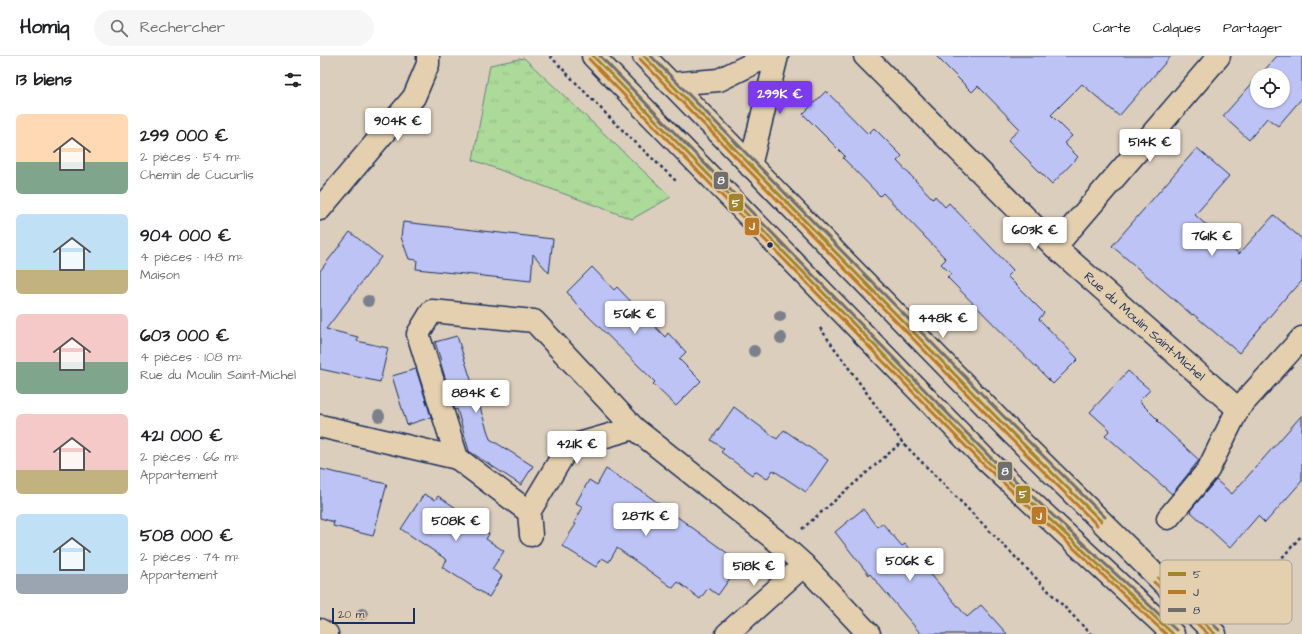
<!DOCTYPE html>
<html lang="fr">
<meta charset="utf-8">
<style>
:root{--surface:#fff;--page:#f6f6f6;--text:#202124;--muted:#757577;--line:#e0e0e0;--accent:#7c3aed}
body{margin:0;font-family:"Architects Daughter",sans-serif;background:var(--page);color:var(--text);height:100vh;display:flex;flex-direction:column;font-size:15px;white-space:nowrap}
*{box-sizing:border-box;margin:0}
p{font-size:13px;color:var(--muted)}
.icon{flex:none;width:22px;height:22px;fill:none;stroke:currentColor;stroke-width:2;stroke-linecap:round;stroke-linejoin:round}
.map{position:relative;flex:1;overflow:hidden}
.drawer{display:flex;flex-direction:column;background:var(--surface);width:320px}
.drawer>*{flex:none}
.buttons{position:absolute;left:930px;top:12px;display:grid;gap:8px}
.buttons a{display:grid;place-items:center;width:40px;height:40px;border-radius:50%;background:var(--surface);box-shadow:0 1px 3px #0004;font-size:20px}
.scale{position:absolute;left:12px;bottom:10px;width:83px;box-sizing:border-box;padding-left:4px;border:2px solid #1b2f5e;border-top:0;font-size:11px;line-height:14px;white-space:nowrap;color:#1b2f5e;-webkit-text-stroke:3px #e4d0ae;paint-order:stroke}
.price{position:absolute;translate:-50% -34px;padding:0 9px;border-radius:4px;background:#fff;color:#222;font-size:13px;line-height:26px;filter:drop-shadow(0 1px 2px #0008)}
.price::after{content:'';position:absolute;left:50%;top:24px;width:12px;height:9px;margin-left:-6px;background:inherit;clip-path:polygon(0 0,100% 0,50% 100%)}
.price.on{background:var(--accent);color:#fff}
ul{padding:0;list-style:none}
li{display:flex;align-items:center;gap:12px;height:100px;padding:0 16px}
li span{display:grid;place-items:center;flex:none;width:112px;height:80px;border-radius:6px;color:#555}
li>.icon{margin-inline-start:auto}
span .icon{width:48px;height:48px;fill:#fffc;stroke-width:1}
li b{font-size:17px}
h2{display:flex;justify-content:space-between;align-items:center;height:48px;padding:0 16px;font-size:17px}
header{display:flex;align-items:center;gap:24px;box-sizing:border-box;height:56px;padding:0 20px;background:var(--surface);border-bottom:1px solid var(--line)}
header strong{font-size:19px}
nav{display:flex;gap:22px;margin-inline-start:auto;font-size:14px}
.search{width:280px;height:36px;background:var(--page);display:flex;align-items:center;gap:10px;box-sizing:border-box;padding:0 14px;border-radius:22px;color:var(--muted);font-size:15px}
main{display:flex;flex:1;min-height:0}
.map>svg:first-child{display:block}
.grass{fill:url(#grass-tufts);stroke:#64847c}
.building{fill:#bdc4f5;stroke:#1b2f5e}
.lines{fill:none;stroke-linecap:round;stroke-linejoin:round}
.minor-casing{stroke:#1b2f5e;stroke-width:25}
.major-casing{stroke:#1b2f5e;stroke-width:25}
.path{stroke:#1b2f5e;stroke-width:2.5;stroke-dasharray:3 3;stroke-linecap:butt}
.minor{stroke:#e4d0ae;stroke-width:22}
.major{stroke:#e4d0ae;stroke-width:22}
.bus-1-casing{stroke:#e4d0ae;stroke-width:6}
.bus-2-casing{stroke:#e4d0ae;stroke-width:6}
.bus-3-casing{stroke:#e4d0ae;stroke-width:6}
.bus-1{stroke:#a1842b;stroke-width:3}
.bus-2{stroke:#ba7926;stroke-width:3}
.bus-3{stroke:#6f6f6e;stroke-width:3}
.tree{fill:#7a808c}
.bus-dot{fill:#1b2f5e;stroke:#e4d0ae;stroke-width:1.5}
.labels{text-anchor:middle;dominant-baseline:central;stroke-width:4;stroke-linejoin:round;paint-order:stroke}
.street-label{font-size:13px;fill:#1b2f5e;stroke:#e4d0ae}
.key{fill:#e4d0ae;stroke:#a8a096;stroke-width:1}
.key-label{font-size:11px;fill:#1b2f5e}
.line-badge{stroke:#e4d0ae;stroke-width:1.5}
.badge-label{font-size:11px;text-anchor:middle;font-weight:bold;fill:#fff}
</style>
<header>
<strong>Homiq</strong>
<div class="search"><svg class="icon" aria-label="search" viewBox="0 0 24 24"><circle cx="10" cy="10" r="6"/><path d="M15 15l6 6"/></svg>Rechercher</div>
<nav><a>Carte</a><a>Calques</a><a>Partager</a></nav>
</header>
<main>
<section class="drawer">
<h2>13 biens<svg class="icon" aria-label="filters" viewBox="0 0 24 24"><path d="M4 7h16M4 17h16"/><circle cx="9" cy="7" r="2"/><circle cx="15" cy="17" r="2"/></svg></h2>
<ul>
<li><span style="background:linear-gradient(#ffd9b3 60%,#7fa58c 0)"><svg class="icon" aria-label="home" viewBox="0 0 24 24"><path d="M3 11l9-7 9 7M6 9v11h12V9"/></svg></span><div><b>299 000 €</b><p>2 pièces · 54 m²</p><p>Chemin de Cucurlis</p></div></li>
<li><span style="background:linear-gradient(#bfe0f5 70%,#c2b280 0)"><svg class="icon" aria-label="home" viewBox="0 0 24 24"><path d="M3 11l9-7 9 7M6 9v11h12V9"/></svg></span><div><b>904 000 €</b><p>4 pièces · 148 m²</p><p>Maison</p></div></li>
<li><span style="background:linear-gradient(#f6c9c9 60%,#7fa58c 0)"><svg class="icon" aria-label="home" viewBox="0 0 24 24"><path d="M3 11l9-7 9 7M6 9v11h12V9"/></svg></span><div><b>603 000 €</b><p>4 pièces · 108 m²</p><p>Rue du Moulin Saint-Michel</p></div></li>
<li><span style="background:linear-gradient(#f6c9c9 70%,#c2b280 0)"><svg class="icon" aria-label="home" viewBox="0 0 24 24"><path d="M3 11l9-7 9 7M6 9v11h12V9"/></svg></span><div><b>421 000 €</b><p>2 pièces · 66 m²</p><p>Appartement</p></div></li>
<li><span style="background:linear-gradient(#bfe0f5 75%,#9aa5b1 0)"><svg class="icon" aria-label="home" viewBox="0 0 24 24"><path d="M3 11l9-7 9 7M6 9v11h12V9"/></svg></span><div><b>508 000 €</b><p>2 pièces · 74 m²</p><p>Appartement</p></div></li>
</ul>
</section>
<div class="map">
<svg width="982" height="578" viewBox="0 0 982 578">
<defs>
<pattern id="grass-tufts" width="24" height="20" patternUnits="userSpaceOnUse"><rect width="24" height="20" fill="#acda99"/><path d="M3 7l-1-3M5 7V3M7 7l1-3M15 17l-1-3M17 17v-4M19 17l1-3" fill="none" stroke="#93bb86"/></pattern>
</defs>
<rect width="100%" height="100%" fill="#dccebc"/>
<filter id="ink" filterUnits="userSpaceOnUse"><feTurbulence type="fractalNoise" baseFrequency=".025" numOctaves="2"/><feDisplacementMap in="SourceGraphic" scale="8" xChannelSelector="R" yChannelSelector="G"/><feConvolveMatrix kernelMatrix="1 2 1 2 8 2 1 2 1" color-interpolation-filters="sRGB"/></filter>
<g filter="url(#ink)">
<path class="grass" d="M204,2L351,141L312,163L153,104L170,9Z"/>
<g class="building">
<path d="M616,0H851L799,60L762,28L731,59L752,80L744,87L758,101L732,128L688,84L700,73L658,30L652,36Z"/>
<path d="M957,0H982V42L958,70L947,62L929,84L903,60L937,22V45H963V19H940Z"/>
<path d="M506,35L548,78L554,72L582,100L577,105L613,143L615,140L625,151L629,147L693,214L687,220L724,257L719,263L758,303L733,328L627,221L631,218L621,208L626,203L563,137L560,140L523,102L525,100L483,58Z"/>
<path d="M877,92L909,120L875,159L919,198L954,159L982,183V225L972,236L971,235L919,297L873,258L872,259L792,190Z"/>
<path d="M83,166L233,183L229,217L213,198L211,225L96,213L97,204L89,203L81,181Z"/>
<path d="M30,176L61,201L6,273L38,281L37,285L68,292L60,326L0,313V215Z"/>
<path d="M272,211L294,234L297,231L345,281L348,277L366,296L359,303L381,325L356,350L333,328L335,326L258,250L247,236Z"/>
<path d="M137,280L170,383L213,410L201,429L149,395L137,353L135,354L120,305H121L115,286Z"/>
<path d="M96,313L111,361L87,369L72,320Z"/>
<path d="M808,315L830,334L819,345L838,364L837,365L879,404L852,438L785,379L790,374L770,356Z"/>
<path d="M414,351L457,383L464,374L508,404L486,436L453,414L447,423L435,415L432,419L401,396L404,393L391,384Z"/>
<path d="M982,359V425L945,467L938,460L910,492L870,455L896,424L912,438Z"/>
<path d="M0,413L67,428L53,480L13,470L14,466L0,462Z"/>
<path d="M286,413L323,436L421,507L398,539L388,532L380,543L358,526L353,532L297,492L289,506L282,502L276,511L242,490L256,468L254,467L263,451L256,447L269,424L277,429Z"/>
<path d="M104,438L115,444L118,440L153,463L152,466L169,478L166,483L184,495L172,513L182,520L169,541L122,511L127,504L81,473Z"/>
<path d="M543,453L557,471L562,467L582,490L585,488L647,561L661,549L687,578H601L550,518L549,519L515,476Z"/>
</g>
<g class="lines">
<g class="minor-casing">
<g id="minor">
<path id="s1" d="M545,0L735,191L918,353"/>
<path d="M351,28L399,24L448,0"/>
<path d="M430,110L457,0"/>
<path d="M0,153L94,41L108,8V0"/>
<path d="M735,191L899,0"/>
<path d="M0,370L137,402"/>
<path d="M209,456L248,391L314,372"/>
<path d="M848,462L888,414L918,353L982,282"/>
<path d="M211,479L209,456L137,402L98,278L112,255L214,265L314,372L463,490L484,509L549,578"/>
<path d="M0,574L7,578"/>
<path d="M407,578L484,509"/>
</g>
</g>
<g class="major-casing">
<g id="major">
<path d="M273,0L666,404L853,578"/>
<path d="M324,0L691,376L895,578"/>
</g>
</g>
<g class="path">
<path d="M230,0L294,66L356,125"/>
<path d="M500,272L582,386L771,578"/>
<path d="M482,473L582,386"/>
<path d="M911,560L982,479"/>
</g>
<use href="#minor" class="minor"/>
<use href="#major" class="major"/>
<g class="bus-1-casing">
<g id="bus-1">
<path d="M273,0L666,404L853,578"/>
<path d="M324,0L691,376L781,465"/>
<path d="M838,522L895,578"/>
</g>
</g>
<g class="bus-2-casing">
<g id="bus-2">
<path d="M269,3L662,407L846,578"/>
<path d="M320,3L687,379L777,469"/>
<path d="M834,526L888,578"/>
</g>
</g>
<g class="bus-3-casing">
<g id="bus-3">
<path d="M280,0L669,400L856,574"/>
<path d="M331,0L695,372L785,461"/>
<path d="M842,518L899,574"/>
</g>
</g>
<use href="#bus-1" class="bus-1"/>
<use href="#bus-2" class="bus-2"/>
<use href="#bus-3" class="bus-3"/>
</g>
<g class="tree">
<circle cx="48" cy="245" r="6"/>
<circle cx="460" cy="260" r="6"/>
<circle cx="461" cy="282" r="6"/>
<circle cx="434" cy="295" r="6"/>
<circle cx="59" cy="360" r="6"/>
<circle cx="42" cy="558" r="6"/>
</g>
</g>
<circle class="bus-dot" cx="450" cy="189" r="3.5"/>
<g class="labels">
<g class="street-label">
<text stroke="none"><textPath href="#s1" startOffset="389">Rue du Moulin Saint-Michel</textPath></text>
</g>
</g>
<rect x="840" y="504" width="132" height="64" rx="6" class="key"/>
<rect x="848" y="516" width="18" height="4" fill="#a1842b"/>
<rect x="848" y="534" width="18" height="4" fill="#ba7926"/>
<rect x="848" y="552" width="18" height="4" fill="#6f6f6e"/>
<g class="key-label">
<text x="873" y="522">5</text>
<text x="873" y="540">J</text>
<text x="873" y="558">8</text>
</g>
<g class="line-badge">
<rect x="393" y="115" width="16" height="19" rx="4" fill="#6f6f6e"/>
<rect x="408" y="137" width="16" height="19" rx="4" fill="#a1842b"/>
<rect x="424" y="161" width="16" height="19" rx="4" fill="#ba7926"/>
<rect x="677" y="405" width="16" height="20" rx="4" fill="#6f6f6e"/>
<rect x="695" y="429" width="16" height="19" rx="4" fill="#a1842b"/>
<rect x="711" y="450" width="16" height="19" rx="4" fill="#ba7926"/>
</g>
<g class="badge-label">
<text x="401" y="128">8</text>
<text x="416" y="151">5</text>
<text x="432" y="174">J</text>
<text x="685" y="419">8</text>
<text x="703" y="442">5</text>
<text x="719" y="464">J</text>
</g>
</svg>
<div class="buttons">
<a><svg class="icon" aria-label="locate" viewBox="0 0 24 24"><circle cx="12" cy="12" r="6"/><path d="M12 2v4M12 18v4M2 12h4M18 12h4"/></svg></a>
</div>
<div class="scale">20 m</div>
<b class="price on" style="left:460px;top:59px">299K €</b>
<b class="price" style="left:78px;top:86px">904K €</b>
<b class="price" style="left:830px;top:107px">514K €</b>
<b class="price" style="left:715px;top:195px">603K €</b>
<b class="price" style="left:892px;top:201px">761K €</b>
<b class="price" style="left:315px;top:279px">561K €</b>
<b class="price" style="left:623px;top:283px">448K €</b>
<b class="price" style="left:156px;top:358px">884K €</b>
<b class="price" style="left:257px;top:409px">421K €</b>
<b class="price" style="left:326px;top:481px">287K €</b>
<b class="price" style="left:136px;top:486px">508K €</b>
<b class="price" style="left:590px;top:526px">506K €</b>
<b class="price" style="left:434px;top:531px">518K €</b>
</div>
</main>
